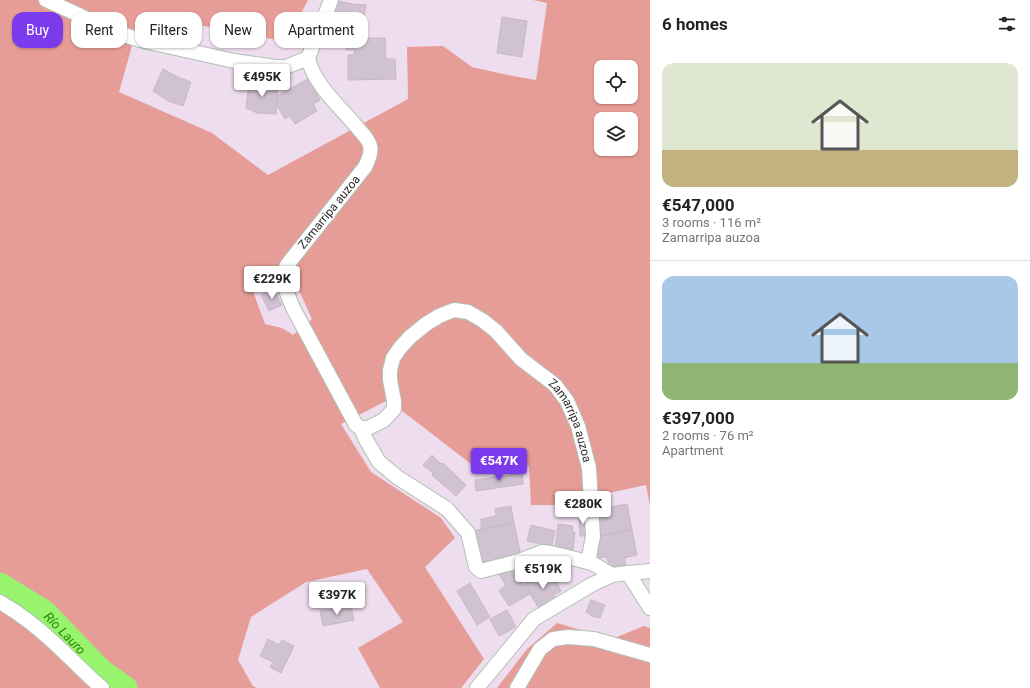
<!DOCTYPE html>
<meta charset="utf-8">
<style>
:root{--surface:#fff;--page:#f6f6f6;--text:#222;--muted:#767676;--line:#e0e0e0;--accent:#7c3aed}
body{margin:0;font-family:Roboto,sans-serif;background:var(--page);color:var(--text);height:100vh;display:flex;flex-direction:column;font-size:15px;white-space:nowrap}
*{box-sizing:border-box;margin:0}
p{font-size:13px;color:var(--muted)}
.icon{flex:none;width:22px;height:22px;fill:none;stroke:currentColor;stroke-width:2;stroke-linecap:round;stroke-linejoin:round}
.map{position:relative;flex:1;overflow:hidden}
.details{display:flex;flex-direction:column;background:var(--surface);width:380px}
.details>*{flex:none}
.banner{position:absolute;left:12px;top:12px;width:380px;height:36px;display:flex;gap:8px}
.fabs{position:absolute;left:594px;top:60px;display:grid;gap:8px}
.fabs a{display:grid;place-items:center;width:44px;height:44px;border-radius:8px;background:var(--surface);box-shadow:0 1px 3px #0004;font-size:20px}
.price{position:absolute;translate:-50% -34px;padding:0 9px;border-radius:4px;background:#fff;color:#222;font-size:13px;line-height:26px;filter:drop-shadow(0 1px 2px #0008)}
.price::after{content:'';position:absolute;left:50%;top:24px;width:12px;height:9px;margin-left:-6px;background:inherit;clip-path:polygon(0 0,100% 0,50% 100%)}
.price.active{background:var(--accent);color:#fff}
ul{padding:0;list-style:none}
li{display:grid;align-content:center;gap:8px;height:212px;padding:0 12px}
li+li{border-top:1px solid var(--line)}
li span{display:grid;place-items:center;height:124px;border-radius:12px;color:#555}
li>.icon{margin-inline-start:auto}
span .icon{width:72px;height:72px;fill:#fffc;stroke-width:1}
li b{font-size:17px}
h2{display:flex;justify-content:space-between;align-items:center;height:48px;padding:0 12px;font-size:17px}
.pill{padding:0 14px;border-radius:12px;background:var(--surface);box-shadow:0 1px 3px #0004;font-size:14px;line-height:36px}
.pill.active{background:var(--accent);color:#fff}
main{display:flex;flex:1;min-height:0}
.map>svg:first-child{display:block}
.green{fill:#e79d97;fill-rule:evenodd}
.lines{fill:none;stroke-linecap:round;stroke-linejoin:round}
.river{stroke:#98f46c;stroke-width:23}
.building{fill:#d0c2d0;stroke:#cab7c9}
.street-casing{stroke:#b1c0b4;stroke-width:16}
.street{stroke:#fff;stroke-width:14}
.labels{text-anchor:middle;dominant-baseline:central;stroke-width:3;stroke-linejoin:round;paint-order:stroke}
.street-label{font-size:12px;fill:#2c2c2c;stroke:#fff}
.water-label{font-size:13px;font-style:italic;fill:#278709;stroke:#fff}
</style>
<main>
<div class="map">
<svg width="650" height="688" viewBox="0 0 650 688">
<rect width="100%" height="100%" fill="#ede"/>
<g class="green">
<path d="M0,0H308L298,19L277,40L141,14L119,92L212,133L268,175L408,99L407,47L443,46L472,67L503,74L536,80L547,3L533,0H650V506L646,485L553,505H531L529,466L484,474L388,400L341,424L371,472L441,518L455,538L425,567L484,659L461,688H380L358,648L403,622L367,569L306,582L251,617L238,660L253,686L257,688H0ZM601,67H631V97H601ZM601,119H631V149H601ZM292,275L312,319L293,335L282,328L265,324L251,286Z"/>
<path d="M557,623L612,639L644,626L650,628V688H497L527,649Z"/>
</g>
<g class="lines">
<path class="river" id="s1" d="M0,584L44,611L102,671L126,688"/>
</g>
<g class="building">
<path d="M337,1L353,4L366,5L362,30L342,29L343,22L332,21Z"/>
<path d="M502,17L527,21L522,57L497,53Z"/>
<path d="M346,38H385L386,59H395L396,79L348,80V55H354V50H346Z"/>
<path d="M163,69L178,77L191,82L183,106L168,101L153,91Z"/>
<path d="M308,79L320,100L313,104L317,111L295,124L290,116L285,119L276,104L277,96Z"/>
<path d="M249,81L261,84L278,86L276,114L257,113L246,108Z"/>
<path d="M274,289L282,305L269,311L261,295Z"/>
<path d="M432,455L441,464L443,463L466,485L456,496L432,475L434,474L423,465Z"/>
<path d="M522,473L523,484L476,491L475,480Z"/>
<path d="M627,504L632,530L599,536L594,510Z"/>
<path d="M511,506L514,523L481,529V519L496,516L495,509Z"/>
<path d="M579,515H587V536H580Z"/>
<path d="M514,523L521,556L478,564L472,531Z"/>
<path d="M558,524L573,526L572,532H575L573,552L555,550Z"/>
<path d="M531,525L555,531L552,546L527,541Z"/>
<path d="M632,530L637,555L624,558L626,565L610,568L607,557L599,558L595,537Z"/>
<path d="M509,567L526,586L530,594L509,606L499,591L506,585L498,573Z"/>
<path d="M553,574L561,591L554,595L555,599L538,607L530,594L526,582L537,577L539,581Z"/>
<path d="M470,583L490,617L477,625L457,591Z"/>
<path d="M591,600L605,605L600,618L592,616L586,612Z"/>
<path d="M351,606L354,620L323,626L320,611Z"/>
<path d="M507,610L516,627L499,636L490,619Z"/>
<path d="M268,639L279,645L282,640L294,646L281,673L270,667L273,662L260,656Z"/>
</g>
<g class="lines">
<g class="street-casing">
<g id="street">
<path d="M46,0L118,33L140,40L234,61L276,67H286L308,58"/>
<path id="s2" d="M331,0L308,58C313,83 340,107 356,126C360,131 369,139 370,146C372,152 368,161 365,167L287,265L283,274L284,285L293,308L356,425L361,428H368L384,420L394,409V401L390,380V370L393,358L400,348L410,337L426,324L439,316L454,310L468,312L482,320L496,331L521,359L555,385L567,401L578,426L589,468L593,536L588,562"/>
<path d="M361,428L365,438L379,462L397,477L447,509L468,533L476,567L481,571L519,561L542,552L551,553L592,563L612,575"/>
<path d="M650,571L628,573L650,608"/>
<path d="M0,602C19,613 36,626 52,641C69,656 84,673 102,688"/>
<path d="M477,688L534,619L591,585L612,575L628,573"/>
<path d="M517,688L540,649L553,639L568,637L594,639L650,655"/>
</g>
</g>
<use href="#street" class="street"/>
</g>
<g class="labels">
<g class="street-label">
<text transform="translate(329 212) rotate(-51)">Zamarripa auzoa</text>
<text stroke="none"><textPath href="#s2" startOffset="841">Zamarripa auzoa</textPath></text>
</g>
<g class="water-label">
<text stroke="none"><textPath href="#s1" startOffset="82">Río Lauro</textPath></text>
</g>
</g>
</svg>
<div class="fabs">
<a><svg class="icon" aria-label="locate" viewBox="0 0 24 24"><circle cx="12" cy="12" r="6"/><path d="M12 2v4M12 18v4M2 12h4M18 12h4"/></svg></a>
<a><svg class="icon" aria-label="layers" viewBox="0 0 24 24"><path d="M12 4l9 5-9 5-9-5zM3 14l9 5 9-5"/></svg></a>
</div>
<b class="price" style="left:262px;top:98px">€495K</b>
<b class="price" style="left:272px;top:300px">€229K</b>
<b class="price active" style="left:499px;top:482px">€547K</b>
<b class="price" style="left:583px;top:525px">€280K</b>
<b class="price" style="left:543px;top:590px">€519K</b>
<b class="price" style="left:337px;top:616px">€397K</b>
<div class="banner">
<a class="pill active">Buy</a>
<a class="pill">Rent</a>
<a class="pill">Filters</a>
<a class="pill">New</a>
<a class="pill">Apartment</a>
</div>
</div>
<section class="details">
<h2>6 homes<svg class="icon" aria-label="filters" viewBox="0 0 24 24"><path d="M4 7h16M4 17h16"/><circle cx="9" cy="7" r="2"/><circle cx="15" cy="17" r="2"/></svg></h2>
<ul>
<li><span style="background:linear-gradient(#dfe7d0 70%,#c2b280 0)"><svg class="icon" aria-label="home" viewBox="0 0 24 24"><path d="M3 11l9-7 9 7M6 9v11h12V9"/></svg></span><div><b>€547,000</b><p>3 rooms · 116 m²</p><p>Zamarripa auzoa</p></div></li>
<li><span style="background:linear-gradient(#a9c7e8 70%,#8fb573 0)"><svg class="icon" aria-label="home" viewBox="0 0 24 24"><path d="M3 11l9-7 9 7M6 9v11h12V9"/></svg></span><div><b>€397,000</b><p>2 rooms · 76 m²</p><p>Apartment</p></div></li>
</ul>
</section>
</main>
